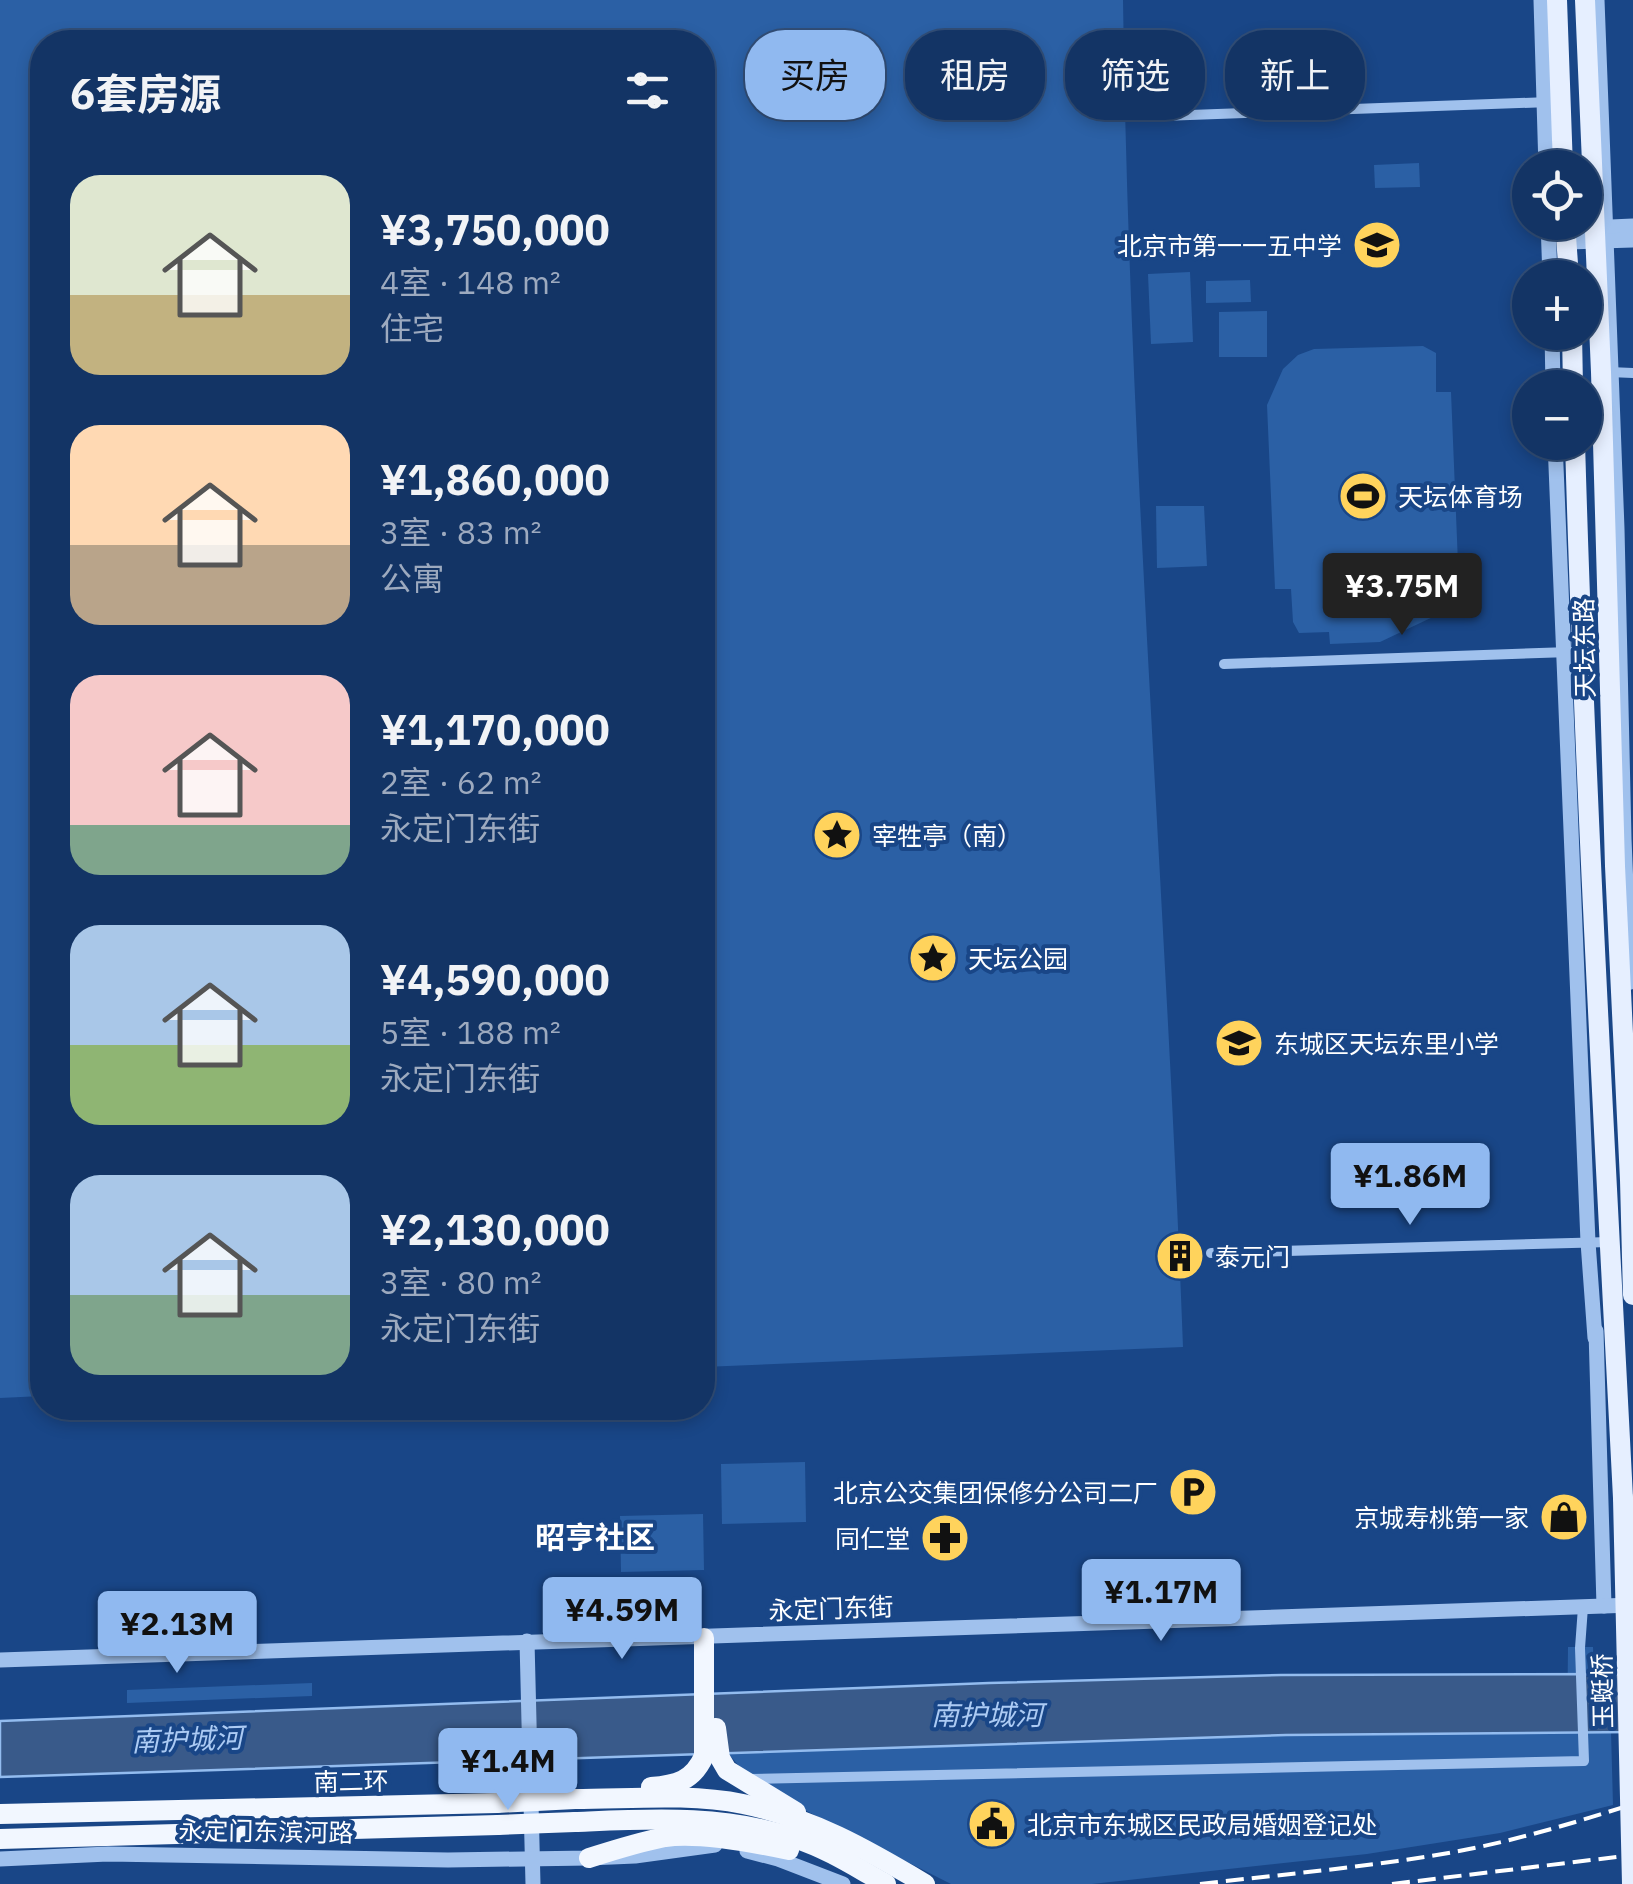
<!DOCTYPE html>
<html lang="zh">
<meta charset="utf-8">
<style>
:root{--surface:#133465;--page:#203f6e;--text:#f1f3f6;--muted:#9daabf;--line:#324f79;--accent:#90b9f0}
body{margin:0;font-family:"IBM Plex Sans","Noto Sans SC",sans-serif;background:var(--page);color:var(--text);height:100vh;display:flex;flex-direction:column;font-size:38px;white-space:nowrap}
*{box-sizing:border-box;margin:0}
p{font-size:32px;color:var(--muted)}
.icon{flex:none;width:55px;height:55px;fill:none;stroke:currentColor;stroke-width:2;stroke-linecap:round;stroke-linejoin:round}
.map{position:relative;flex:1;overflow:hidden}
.panel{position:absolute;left:30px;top:30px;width:685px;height:1390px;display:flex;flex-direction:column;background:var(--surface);border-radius:40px;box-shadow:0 5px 15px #0003,0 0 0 2px var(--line)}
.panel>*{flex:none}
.top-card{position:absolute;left:745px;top:30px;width:738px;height:90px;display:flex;gap:20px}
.controls{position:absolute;left:1512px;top:150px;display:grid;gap:20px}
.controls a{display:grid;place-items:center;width:90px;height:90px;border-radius:50%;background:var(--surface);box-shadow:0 5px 15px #0003,0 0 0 2px var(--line);font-size:50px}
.price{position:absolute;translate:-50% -85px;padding:0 22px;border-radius:10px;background:var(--accent);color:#111;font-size:32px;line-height:65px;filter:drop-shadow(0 2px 5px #0008)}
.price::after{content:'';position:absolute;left:50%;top:60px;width:30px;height:22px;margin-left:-15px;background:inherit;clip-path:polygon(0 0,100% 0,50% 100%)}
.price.current{background:#222;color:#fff}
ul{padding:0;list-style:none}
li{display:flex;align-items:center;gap:30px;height:250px;padding:0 40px}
li span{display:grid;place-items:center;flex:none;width:280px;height:200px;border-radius:30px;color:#555}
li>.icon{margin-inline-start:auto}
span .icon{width:120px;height:120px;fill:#fffc;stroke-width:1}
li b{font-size:42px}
h2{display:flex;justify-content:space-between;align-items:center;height:120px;padding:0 40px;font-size:42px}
.chip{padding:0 35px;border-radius:40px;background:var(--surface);box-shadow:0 5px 15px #0003,0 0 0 2px var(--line);font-size:35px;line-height:90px}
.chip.current{background:var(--accent);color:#111}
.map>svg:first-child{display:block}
.green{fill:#2b60a5}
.water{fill:#395a8a;stroke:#93bcef;stroke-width:2.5}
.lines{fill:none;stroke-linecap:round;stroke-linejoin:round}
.minor{stroke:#a0c1ed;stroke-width:10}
.tertiary{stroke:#a0c1ed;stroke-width:15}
.primary{stroke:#e6efff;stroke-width:20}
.trunk{stroke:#f2f7ff;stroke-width:20}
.rail{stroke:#fff;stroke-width:4;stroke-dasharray:18 8;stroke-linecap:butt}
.primary-bridge{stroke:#e6efff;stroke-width:20}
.trunk-bridge{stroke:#f2f7ff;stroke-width:20}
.labels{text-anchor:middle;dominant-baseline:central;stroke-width:8;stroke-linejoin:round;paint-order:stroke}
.poi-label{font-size:25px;fill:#fff;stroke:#194687;text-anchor:start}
.street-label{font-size:25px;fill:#fff;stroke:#194687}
.water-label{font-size:28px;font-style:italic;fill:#accbf4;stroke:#194687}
.quarter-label{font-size:30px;font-weight:bold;fill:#fff;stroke:#194687}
</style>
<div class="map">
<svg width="1633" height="1884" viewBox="0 0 1633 1884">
<rect width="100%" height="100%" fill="#194687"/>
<g class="green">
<path d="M0,0H1123C1129,450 1166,898 1183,1347L703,1367L702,42H42V1396L0,1398Z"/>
<path d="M1419,163L1420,187L1375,188L1374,165Z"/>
<path d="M1190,272L1193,342L1151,344L1148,274Z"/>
<path d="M1250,280L1251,302L1206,303V281Z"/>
<path d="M1267,311V357H1219V312Z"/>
<path d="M1423,346L1436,353V392H1451L1459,588H1444L1437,615L1380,642L1330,644L1329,632L1299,633L1293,622L1291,589H1275L1267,405L1283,369L1298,355L1314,349Z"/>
<path d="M1156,506H1204L1207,566L1157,568Z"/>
<path d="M805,1462L806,1522L722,1524L721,1464Z"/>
<path d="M703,1514L704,1570L621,1572L620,1516Z"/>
<path d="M1568,1647H1593L1596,1730L1611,1731L1613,1805L1500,1833L1367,1854L1092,1884H951L755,1785L727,1752L1286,1735L1567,1732Z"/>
<path d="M312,1683V1696L127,1703V1690Z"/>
</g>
<path class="water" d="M1633,1674V1732L1286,1735L0,1777V1721L989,1683L1281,1675Z"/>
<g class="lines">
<g class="minor">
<path d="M1135,117L1549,102"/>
<path d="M1609,372L1633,373"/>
<path d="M1224,664L1570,652"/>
<path d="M1211,1253L1610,1242"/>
<path d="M750,1779L1584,1761L1580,1648L1583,1607"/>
</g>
<g class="tertiary">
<path d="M1541,0L1546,168"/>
<path d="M1597,0L1617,529L1624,839L1630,982"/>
<path d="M1548,222L1550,278"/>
<path d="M1566,229L1633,226"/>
<path d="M1567,242L1633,240"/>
<path d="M1552,332L1553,388"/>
<path d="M1555,442L1588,1242L1595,1338"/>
<path d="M1596,1331L1604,1606"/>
<path d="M527,1641L533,1884"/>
<path d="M0,1660L1633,1605"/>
<path d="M747,1851L778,1859L843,1884"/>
<path d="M0,1859L108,1854L448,1860L589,1858L635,1856L715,1845"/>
</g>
<g class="primary">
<path d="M1557,0L1563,168"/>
<path d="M1585,0L1601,372L1615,866L1630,1180L1633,1295"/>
<path d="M1565,222L1569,278"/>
<path d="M1572,332L1573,388"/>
<path d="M1575,442C1585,795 1605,1146 1623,1498"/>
</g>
<g class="trunk">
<path d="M716,1728L720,1758L727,1770L796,1812"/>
<path d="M651,1787C676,1785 693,1781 704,1756V1638"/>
<path d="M575,1799C630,1799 688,1793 743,1804C812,1818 866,1849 925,1884"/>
<path d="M0,1814L497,1803"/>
<path d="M575,1822C649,1819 724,1814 797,1839C828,1849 857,1868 886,1884"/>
<path d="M0,1839L498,1825"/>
<path d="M589,1858C614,1850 639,1842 665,1837C698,1832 756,1843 789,1850"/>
</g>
<g class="rail">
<path d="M1200,1884C1285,1874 1370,1867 1454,1852C1514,1841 1574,1823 1633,1804"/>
<path d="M1392,1884L1633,1855"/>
</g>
<path class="primary-bridge" d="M1623,1498L1632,1884"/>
<g class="trunk-bridge">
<path d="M497,1803L575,1799"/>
<path d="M498,1825L575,1822"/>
</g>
</g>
<defs>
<g id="school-disc" transform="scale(2.5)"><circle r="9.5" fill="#ffd35c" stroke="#194687"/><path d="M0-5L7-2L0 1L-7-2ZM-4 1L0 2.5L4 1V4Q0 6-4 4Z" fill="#111"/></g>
<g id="stadium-disc" transform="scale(2.5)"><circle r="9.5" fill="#ffd35c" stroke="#194687"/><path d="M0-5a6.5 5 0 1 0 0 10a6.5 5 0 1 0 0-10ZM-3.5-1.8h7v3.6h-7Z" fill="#111"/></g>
<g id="sight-disc" transform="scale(2.5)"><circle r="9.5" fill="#ffd35c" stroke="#194687"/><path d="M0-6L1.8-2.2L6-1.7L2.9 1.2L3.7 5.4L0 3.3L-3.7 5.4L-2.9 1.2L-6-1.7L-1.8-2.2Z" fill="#111"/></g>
<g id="building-disc" transform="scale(2.5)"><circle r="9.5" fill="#ffd35c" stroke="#194687"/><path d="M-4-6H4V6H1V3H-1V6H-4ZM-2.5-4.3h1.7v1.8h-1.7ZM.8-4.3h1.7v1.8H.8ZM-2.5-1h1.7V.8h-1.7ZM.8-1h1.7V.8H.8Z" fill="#111"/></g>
<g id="parking-disc" transform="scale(2.5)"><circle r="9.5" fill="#ffd35c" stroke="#194687"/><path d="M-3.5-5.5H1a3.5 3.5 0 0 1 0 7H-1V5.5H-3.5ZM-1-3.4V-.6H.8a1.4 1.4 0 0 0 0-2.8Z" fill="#111"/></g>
<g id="shop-disc" transform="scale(2.5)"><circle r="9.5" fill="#ffd35c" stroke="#194687"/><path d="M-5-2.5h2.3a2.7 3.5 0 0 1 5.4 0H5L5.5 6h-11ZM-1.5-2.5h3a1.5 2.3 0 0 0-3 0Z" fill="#111"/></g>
<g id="pharmacy-disc" transform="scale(2.5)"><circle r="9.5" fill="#ffd35c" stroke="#194687"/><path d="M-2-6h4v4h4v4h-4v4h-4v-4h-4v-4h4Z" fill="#111"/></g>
<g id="civic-disc" transform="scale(2.5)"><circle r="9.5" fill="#ffd35c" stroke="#194687"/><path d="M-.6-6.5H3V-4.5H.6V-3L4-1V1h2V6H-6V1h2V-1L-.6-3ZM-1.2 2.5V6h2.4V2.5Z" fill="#111"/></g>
</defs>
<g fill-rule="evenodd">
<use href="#school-disc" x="1377" y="245"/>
<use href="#stadium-disc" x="1363" y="496"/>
<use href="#sight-disc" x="837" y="835"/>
<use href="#sight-disc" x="933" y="958"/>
<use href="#school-disc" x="1239" y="1043"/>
<use href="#building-disc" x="1180" y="1256"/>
<use href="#parking-disc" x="1193" y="1492"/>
<use href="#shop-disc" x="1564" y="1517"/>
<use href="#pharmacy-disc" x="945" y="1538"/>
<use href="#civic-disc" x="992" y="1824"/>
</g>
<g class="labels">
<g class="poi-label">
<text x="1342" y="245" text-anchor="end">北京市第一一五中学</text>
<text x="1398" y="496">天坛体育场</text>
<text x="872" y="835">宰牲亭（南）</text>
<text x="968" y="958">天坛公园</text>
<text x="1274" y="1043">东城区天坛东里小学</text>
<text x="1215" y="1256">泰元门</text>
<text x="1158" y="1492" text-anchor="end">北京公交集团保修分公司二厂</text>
<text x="1529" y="1517" text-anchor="end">京城寿桃第一家</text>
<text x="910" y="1538" text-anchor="end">同仁堂</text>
<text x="1027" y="1824">北京市东城区民政局婚姻登记处</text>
</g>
<g class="street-label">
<text transform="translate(1584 648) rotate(-91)">天坛东路</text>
<text transform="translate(831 1608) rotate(-2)">永定门东街</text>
<text transform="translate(1602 1691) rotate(-91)">玉蜓桥</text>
<text transform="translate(351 1781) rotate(-1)">南二环</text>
<text transform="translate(266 1831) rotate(1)">永定门东滨河路</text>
</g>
<g class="water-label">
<text x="987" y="1714">南护城河</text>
<text transform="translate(187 1739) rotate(-2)">南护城河</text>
</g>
<g class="quarter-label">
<text x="595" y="1536">昭亨社区</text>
</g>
</g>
</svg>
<div class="controls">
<a><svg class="icon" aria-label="locate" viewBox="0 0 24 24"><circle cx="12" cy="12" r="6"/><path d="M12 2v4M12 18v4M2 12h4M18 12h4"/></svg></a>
<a>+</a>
<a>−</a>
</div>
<b class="price current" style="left:1402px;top:638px">¥3.75M</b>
<b class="price" style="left:1410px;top:1228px">¥1.86M</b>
<b class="price" style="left:1161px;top:1644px">¥1.17M</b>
<b class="price" style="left:622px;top:1662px">¥4.59M</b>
<b class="price" style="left:177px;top:1676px">¥2.13M</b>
<b class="price" style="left:508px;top:1813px">¥1.4M</b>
<div class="top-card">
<a class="chip current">买房</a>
<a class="chip">租房</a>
<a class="chip">筛选</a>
<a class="chip">新上</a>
</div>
<section class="panel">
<h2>6套房源<svg class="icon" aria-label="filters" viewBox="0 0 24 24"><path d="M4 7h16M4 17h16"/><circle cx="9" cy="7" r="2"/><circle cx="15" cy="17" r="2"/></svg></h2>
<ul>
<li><span style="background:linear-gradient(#dfe7d0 60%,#c2b280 0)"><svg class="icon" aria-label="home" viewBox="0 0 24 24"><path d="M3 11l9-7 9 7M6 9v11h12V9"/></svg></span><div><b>¥3,750,000</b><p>4室 · 148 m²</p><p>住宅</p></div></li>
<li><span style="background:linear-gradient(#ffd9b3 60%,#b9a48a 0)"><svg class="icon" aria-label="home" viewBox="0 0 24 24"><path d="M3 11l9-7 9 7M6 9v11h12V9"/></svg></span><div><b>¥1,860,000</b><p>3室 · 83 m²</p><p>公寓</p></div></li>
<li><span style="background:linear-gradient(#f6c9c9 75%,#7fa58c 0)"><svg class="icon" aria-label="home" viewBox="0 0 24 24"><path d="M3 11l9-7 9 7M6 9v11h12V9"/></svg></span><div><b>¥1,170,000</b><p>2室 · 62 m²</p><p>永定门东街</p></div></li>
<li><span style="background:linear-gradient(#a9c7e8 60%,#8fb573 0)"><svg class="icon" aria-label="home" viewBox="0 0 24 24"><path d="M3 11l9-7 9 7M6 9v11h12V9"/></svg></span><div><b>¥4,590,000</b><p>5室 · 188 m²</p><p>永定门东街</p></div></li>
<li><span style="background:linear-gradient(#a9c7e8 60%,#7fa58c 0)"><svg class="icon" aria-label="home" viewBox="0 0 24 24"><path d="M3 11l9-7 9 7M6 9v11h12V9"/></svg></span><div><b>¥2,130,000</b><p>3室 · 80 m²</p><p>永定门东街</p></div></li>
</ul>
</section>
</div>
